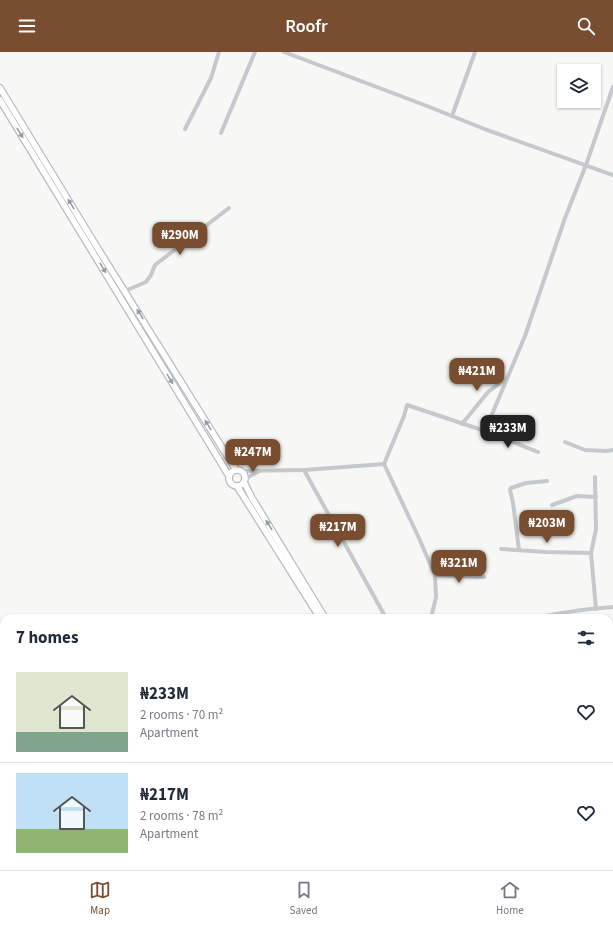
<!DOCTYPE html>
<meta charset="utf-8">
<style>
:root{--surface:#fff;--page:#f6f6f7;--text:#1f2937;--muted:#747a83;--line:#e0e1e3;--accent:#784d30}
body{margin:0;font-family:"Source Sans 3",sans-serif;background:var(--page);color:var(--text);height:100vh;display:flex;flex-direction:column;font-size:15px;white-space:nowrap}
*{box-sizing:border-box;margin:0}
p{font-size:13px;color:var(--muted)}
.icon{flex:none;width:22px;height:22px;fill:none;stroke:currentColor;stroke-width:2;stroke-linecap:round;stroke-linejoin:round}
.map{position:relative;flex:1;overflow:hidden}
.side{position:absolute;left:0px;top:562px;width:613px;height:256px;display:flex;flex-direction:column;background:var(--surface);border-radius:12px 12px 0 0;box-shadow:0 1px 3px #0004}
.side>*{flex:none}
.controls{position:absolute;left:557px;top:12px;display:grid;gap:8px}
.controls a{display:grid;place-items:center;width:44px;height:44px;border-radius:0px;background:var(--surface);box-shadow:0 1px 3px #0004;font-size:20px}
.price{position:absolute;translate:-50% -34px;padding:0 9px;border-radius:8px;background:var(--accent);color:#fff;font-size:13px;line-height:26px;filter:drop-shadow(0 1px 2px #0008)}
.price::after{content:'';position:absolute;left:50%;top:24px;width:12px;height:9px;margin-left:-6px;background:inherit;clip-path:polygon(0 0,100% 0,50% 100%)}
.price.current{background:#222;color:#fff}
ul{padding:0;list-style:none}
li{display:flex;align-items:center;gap:12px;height:100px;padding:0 16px}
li+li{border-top:1px solid var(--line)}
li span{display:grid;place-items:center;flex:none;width:112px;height:80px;border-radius:0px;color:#555}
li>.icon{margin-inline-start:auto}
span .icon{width:48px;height:48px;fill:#fffc;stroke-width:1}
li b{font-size:17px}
h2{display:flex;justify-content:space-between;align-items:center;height:48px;padding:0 16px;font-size:17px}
header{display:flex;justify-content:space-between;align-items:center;height:52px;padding:0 16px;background:var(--accent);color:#fff;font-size:18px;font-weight:600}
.menu{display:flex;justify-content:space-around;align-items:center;height:56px;border-top:1px solid var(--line);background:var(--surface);font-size:11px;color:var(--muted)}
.menu a{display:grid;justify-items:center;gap:2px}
.menu .current{color:var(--accent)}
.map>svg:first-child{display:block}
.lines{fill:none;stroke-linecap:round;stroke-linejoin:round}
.secondary-casing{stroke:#b7bbc1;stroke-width:8}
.street{stroke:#c5c8cc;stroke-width:4}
.secondary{stroke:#fff;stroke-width:5.5}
.oneway{fill:#949caa}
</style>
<header><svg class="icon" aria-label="menu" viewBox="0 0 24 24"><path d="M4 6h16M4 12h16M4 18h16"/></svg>Roofr<svg class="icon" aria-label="search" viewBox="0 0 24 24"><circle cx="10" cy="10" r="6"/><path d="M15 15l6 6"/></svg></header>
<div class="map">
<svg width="613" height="818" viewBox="0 0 613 818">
<rect width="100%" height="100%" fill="#f7f8f5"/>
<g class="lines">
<g class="secondary-casing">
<g id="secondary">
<path d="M0,36L95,192L236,418"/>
<path d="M0,48L229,424"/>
<circle cx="237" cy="426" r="8"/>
<path d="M244,430L252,446L325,566"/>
<path d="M237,434L320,566"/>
<path d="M473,814L476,818"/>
<path d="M479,814L481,818"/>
</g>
</g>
<g class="street">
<path d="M284,0L427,54L487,78L613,123"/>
<path d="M452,64L475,0"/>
<path d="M185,77L211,26L219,0"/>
<path d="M221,81L255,0"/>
<path d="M125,239L146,230L151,223L155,213L229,156"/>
<path d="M462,372L488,340L507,326"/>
<path d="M485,379L538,400"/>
<path d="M565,390L585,398L606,399L613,398"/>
<path d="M384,412L418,484L435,523L436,545L431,566"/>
<path d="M304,418L386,566"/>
<path d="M240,419L304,418L384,412L404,364L407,353L485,379L525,284L565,166L586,113L613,35"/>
<path d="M595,425L596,477L591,501L596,557"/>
<path d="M245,427L259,419"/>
<path d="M552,453L577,444L596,445"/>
<path d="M501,497L546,500L591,501"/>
<path d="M519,498L513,451L510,438L511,436L526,431L547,429"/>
<path d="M435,523L484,525"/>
<path d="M537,566C561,560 588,557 613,555"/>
<path d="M609,602L613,603"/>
<path d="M0,614L4,615"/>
<path d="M0,628L4,629"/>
<path d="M609,673L613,672"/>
<path d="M611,724H613"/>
<path d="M0,773H4"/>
<path d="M609,811L613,812"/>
<path d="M291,814V818"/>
<path d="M321,814L352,818"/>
<path d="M555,814L558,818"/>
<path d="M586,814L587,818"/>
<path d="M5,818L8,814"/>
<path d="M63,818L65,814"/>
<path d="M120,818L123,814"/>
<path d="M160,818L161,814"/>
<path d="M256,818L257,814"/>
<path d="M486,818L492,814"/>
</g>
<use href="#secondary" class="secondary"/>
</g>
<defs><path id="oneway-solid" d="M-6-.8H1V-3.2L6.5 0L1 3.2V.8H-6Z"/></defs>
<g class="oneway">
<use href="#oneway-solid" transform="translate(20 81) rotate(59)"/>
<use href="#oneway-solid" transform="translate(71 152) rotate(-121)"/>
<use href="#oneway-solid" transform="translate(103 216) rotate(59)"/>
<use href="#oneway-solid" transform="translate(140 262) rotate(-122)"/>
<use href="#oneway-solid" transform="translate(170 327) rotate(59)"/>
<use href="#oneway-solid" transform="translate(208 373) rotate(-122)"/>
<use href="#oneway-solid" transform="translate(269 473) rotate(-121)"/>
</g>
</svg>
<div class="controls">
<a><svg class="icon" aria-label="layers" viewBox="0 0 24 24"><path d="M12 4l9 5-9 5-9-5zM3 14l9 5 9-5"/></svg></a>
</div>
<b class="price" style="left:180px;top:204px">₦290M</b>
<b class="price" style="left:477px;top:340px">₦421M</b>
<b class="price current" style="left:508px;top:397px">₦233M</b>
<b class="price" style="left:253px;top:421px">₦247M</b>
<b class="price" style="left:547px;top:492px">₦203M</b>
<b class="price" style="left:338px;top:496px">₦217M</b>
<b class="price" style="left:459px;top:532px">₦321M</b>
<section class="side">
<h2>7 homes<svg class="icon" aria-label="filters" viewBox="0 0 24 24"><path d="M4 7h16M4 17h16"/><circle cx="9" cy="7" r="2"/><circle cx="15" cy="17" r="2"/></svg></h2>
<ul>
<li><span style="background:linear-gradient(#dfe7d0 75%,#7fa58c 0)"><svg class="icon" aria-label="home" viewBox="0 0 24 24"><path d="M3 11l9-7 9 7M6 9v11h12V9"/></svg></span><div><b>₦233M</b><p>2 rooms · 70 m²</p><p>Apartment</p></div><svg class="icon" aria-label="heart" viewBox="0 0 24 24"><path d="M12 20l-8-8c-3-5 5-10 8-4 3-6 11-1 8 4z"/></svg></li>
<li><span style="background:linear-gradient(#bfe0f5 70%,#8fb573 0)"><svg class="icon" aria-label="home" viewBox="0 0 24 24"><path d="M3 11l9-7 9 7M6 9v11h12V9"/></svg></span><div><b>₦217M</b><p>2 rooms · 78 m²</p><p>Apartment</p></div><svg class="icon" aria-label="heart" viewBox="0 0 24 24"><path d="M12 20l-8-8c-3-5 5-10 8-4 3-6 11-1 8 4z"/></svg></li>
</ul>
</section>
</div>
<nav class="menu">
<a class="current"><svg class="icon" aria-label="map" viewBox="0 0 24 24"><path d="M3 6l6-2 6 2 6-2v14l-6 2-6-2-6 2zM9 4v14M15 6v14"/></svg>Map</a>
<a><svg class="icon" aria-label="saved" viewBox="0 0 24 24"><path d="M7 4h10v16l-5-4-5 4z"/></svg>Saved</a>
<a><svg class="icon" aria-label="home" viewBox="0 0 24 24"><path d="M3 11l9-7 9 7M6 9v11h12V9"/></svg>Home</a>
</nav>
